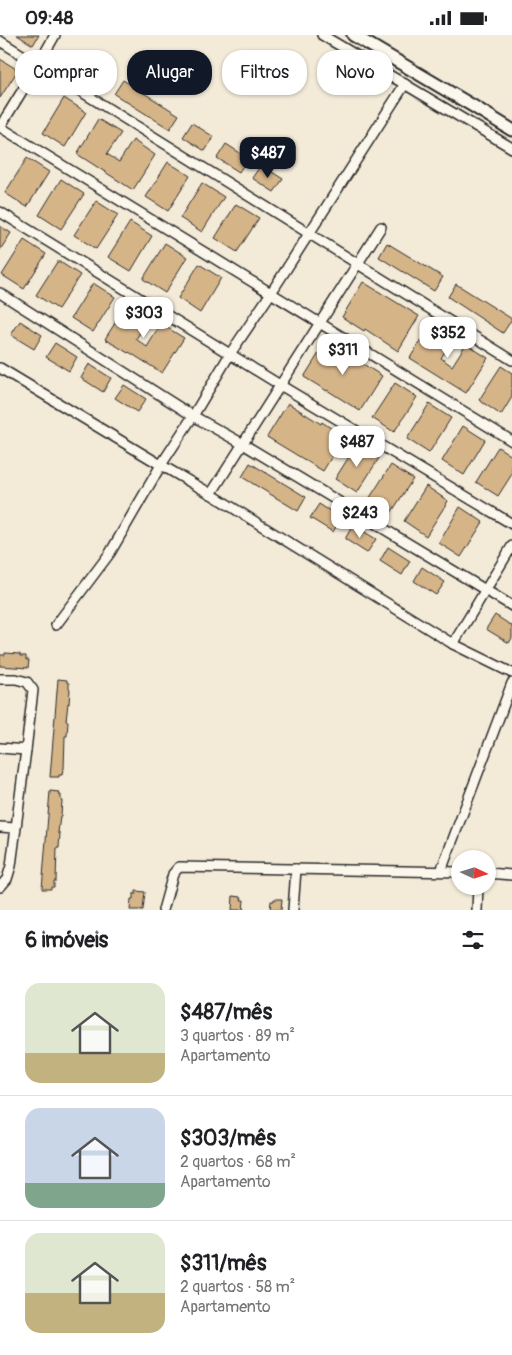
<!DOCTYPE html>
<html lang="pt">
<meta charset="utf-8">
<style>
:root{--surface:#fff;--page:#f2f2f2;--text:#202124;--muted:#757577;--line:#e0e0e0;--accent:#111827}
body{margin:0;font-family:Pangolin,sans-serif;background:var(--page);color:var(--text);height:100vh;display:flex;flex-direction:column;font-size:19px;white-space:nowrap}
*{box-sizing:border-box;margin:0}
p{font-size:16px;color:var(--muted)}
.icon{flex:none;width:28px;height:28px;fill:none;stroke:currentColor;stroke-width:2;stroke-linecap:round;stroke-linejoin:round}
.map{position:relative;height:875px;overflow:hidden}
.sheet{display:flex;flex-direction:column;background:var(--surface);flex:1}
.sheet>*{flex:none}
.hud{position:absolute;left:15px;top:15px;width:482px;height:45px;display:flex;gap:10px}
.needle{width:32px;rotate:94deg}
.buttons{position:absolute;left:451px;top:815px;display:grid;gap:10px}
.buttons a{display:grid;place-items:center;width:45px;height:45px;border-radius:50%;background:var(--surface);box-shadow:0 1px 4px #0004;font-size:25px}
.price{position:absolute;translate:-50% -42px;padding:0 11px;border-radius:10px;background:#fff;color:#222;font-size:16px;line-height:32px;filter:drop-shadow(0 1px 2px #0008)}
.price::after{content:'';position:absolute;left:50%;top:30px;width:15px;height:11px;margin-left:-8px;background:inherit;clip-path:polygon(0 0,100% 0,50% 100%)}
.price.selected{background:var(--accent);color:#fff}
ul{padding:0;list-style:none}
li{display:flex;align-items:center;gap:15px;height:125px;padding:0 25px}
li+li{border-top:1px solid var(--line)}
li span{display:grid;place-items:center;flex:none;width:140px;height:100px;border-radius:15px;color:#555}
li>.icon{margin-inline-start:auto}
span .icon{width:60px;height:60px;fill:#fffc;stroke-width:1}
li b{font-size:21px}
h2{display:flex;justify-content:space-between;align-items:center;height:60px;padding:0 25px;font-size:21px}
.pill{padding:0 18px;border-radius:20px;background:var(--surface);box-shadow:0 1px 4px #0004;font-size:18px;line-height:45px}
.pill.selected{background:var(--accent);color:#fff}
.status{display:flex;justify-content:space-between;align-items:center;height:35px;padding:0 25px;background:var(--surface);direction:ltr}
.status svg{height:14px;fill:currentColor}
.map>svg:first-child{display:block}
.building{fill:#d5b488;stroke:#2b2b2b}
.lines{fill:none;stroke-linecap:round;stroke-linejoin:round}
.minor-casing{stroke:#2b2b2b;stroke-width:12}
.tertiary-casing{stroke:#2b2b2b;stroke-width:15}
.minor{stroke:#fbf7ec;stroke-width:9}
.tertiary{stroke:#fbf7ec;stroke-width:11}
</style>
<div class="status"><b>09:48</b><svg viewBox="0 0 49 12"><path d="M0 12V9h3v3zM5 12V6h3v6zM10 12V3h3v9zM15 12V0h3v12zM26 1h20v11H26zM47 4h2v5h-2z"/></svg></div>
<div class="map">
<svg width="512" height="875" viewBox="0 0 512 875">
<rect width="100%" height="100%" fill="#f3ead8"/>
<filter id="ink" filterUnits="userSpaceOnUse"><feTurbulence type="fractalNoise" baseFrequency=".02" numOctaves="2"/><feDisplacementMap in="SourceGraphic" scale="10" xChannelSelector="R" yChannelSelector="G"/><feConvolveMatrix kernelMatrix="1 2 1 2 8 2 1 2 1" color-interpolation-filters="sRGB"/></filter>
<g filter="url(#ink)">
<g class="building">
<path d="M17,0H39L33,10Z"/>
<path d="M0,24L18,35L0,63Z"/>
<path d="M88,24L110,38L101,52L79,38Z"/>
<path d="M123,45L179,80L170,94L114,59Z"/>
<path d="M64,63L86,77L65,112L43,98Z"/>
<path d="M98,84L121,98L107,119L119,127L133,105L155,120L133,155L77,119Z"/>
<path d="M192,88L214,102L205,116L183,102Z"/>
<path d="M226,109L248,123L239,137L217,123Z"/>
<path d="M27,123L49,137L27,172L5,158Z"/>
<path d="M168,127L190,141L168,176L146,162Z"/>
<path d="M261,130L283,144L274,157L252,143Z"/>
<path d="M61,144L84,159L61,194L39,180Z"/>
<path d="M202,148L224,162L202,197L180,183Z"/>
<path d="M96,166L118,180L96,214L74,200Z"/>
<path d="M236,169L259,183L237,217L215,203Z"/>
<path d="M130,187L152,201L131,236L108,222Z"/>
<path d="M0,191L11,198L0,215Z"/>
<path d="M24,205L46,219L24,254L2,240Z"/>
<path d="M165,208L187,222L165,258L143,244Z"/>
<path d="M387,208L443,242L434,256L379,222Z"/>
<path d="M57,227H60L80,240L58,274L36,260Z"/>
<path d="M199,229L221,243L200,278L178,263Z"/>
<path d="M363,247L419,281L398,316L365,294L364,296L342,282Z"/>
<path d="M93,248L115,262L93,297L71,283Z"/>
<path d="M456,249L512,284L503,298L448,262Z"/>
<path d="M127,269L149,283L136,304L147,312L161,289L184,303L162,338L129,317L128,318L105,304Z"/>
<path d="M20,286L42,300L34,314L11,300Z"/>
<path d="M432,287L454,302L441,323L452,331L466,309L488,323L466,358L410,323Z"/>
<path d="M326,307L359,328L360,327L382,341L360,376L327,355V356L304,342Z"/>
<path d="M55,308L77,322L69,336L46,322Z"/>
<path d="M89,329L111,343L103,357L81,343Z"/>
<path d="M501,331L512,338V362L501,380L479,365Z"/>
<path d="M395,348L417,362L394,397L372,383Z"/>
<path d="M124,350L146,364L137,377L115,363Z"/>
<path d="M288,368L321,389L322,387L344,402L323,436L267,402Z"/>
<path d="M429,369L451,383L429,418L407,404Z"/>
<path d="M463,391L485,405L464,440L442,426Z"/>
<path d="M357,409L379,423L357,458L335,444Z"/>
<path d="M498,412L512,421V439L498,461L476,447Z"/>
<path d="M250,428L306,462L298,476L242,442Z"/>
<path d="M391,430L413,444L391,478L369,464Z"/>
<path d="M426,451L448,466L426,501L404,486Z"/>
<path d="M319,469L341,483L333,497L310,483Z"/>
<path d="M460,472L483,487L461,522L439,508Z"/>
<path d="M353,490L376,504L367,518L345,504Z"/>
<path d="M388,512L410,526L402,540L380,526Z"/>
<path d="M422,532L445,547L436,560L414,546Z"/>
<path d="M495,580L512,591V603L509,608L486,594Z"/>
<path d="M5,618L20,619V621H26V625H29L28,633L0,631V620H5Z"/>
<path d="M58,644L67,645V648H69V653L70,654L69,669L68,668L66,686H68L67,701H65L64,734H63L62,740H59V742H50Z"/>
<path d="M50,756L59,757L58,760H61V765L62,766L61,781H60L58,798H60L59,813H57L56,846H54V852H51V854H42Z"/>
<path d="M136,856L145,857L143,875H130L131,864H133V859H136Z"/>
<path d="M233,861L242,862L241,865H244L243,875H232Z"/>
<path d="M274,864H282L281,875H270L271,866H274Z"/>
</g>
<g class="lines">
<g class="minor-casing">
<g id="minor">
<path d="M322,0L512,113"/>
<path d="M0,6L512,325"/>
<path d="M0,92L512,406"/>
<path d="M0,92L38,30L55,0"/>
<path d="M0,177L280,350L512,489"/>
<path d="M0,258L193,381L243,409L512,571"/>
<path d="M0,333L161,430L211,459L262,491L453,609L512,638"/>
<path d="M211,459L381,192"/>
<path d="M56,590L110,518L161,430L193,381L230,319L271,258L405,49"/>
<path d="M453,609L512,511"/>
<path d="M0,644H16L27,647L33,655L26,715L11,831L7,844L0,852"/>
<path d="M0,713L26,715"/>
<path d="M0,792L15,793"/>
<path d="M441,836L512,648"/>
<path d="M488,838L512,840"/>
<path d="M163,875L173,839L179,832L460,837"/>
<path d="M293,875L296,834"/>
<path d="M477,875L478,851"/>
</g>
</g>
<g class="tertiary-casing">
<path id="tertiary" d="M353,0L473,71L512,95"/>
</g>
<use href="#minor" class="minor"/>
<use href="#tertiary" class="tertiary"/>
</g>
</g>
</svg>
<div class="buttons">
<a><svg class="needle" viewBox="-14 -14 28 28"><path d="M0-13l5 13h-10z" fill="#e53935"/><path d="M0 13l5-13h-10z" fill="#757577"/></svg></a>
</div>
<b class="price selected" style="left:268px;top:144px">$487</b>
<b class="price" style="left:144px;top:304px">$303</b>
<b class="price" style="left:448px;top:324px">$352</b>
<b class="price" style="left:343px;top:341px">$311</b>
<b class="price" style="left:357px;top:433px">$487</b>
<b class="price" style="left:360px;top:504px">$243</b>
<div class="hud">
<a class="pill">Comprar</a>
<a class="pill selected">Alugar</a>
<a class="pill">Filtros</a>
<a class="pill">Novo</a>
</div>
</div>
<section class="sheet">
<h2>6 imóveis<svg class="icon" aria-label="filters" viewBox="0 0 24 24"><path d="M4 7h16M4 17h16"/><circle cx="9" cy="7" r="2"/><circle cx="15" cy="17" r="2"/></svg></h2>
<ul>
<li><span style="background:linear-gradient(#dfe7d0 70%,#c2b280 0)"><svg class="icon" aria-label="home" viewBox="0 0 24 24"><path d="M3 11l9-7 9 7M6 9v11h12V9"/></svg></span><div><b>$487/mês</b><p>3 quartos · 89 m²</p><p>Apartamento</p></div></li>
<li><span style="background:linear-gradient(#c9d6e8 75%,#7fa58c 0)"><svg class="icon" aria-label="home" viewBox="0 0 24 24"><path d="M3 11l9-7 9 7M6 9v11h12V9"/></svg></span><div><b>$303/mês</b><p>2 quartos · 68 m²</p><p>Apartamento</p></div></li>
<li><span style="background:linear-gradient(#dfe7d0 60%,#c2b280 0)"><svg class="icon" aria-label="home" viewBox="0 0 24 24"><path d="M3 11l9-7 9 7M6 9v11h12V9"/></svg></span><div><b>$311/mês</b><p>2 quartos · 58 m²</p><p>Apartamento</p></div></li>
</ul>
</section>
